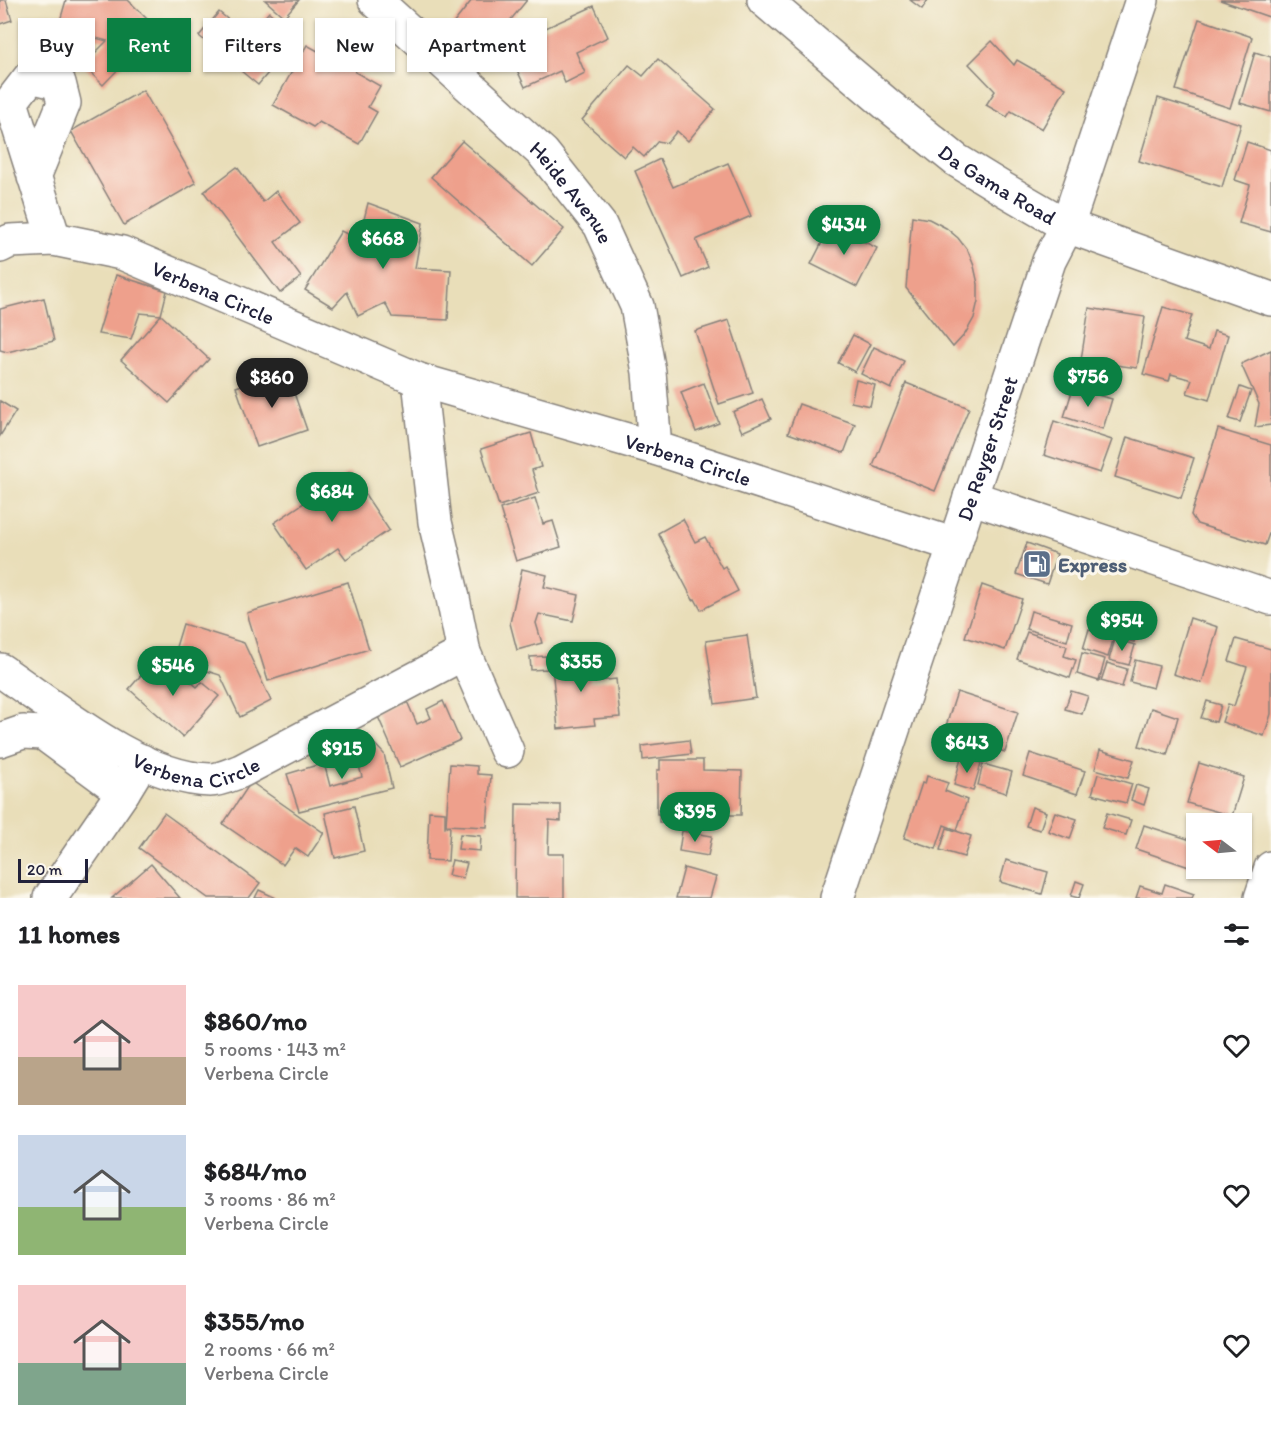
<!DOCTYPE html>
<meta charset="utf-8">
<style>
:root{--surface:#fff;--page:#f6f6f6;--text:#202124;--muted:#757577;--accent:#0b8043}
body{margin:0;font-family:Itim,sans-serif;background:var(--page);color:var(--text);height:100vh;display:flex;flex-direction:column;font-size:22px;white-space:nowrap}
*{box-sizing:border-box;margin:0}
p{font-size:20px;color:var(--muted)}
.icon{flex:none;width:33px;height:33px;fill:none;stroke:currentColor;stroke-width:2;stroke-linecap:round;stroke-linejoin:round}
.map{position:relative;height:898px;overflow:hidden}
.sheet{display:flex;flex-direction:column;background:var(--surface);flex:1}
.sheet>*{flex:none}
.top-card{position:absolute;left:18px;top:18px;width:600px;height:54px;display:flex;gap:12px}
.needle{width:39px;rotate:286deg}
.fabs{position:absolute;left:1186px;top:813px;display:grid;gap:12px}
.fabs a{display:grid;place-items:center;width:66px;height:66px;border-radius:0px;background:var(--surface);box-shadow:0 2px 4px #0004;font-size:30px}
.scale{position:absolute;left:18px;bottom:15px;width:70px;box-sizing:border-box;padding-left:6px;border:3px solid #22223b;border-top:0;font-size:16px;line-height:21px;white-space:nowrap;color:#22223b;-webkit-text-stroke:4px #fbf7ec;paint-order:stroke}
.price{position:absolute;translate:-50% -51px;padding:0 14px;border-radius:21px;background:var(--accent);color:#fff;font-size:20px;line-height:39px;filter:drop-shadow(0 2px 3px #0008)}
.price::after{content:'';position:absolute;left:50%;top:36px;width:18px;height:14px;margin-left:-9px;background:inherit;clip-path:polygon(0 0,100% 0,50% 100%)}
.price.active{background:#222;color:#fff}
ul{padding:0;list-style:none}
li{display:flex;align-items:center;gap:18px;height:150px;padding:0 18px}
li span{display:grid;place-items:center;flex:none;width:168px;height:120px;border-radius:0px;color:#555}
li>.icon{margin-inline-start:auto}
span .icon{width:72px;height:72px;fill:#fffc;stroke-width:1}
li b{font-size:26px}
h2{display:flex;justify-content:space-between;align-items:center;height:72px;padding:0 18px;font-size:26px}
.tag{padding:0 21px;border-radius:0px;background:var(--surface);box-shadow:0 2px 4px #0004;font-size:21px;line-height:54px}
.tag.active{background:var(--accent);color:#fff}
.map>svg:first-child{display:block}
.building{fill:#eea08c}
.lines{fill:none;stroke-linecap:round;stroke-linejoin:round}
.minor-casing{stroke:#86807a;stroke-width:36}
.minor{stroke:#fff;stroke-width:33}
.labels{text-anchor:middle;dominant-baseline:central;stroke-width:6;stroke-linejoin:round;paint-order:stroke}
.street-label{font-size:21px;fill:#22223b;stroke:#fbf7ec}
.service-label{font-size:21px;font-weight:bold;fill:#4e5e75;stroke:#fbf7ec;text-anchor:start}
</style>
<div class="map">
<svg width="1271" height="898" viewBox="0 0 1271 898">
<rect width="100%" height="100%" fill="#fbf7ec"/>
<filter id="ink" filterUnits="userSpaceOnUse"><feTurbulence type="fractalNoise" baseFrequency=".0167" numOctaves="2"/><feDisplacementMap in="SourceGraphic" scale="12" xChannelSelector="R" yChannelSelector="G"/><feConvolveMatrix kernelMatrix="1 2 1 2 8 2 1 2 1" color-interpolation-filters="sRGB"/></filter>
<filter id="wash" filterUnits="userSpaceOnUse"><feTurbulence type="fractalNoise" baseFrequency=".008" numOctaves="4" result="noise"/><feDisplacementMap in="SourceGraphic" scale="24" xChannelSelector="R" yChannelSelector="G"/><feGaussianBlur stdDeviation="1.35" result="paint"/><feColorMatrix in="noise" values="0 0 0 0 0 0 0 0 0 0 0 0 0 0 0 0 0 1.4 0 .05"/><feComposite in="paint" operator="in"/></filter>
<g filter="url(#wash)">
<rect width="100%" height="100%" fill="#e9deb9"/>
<g id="blocks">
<g class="building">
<path d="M0,0H6L12,20L0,24Z"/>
<path d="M66,0H128L157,29L103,85L83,65L107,41L58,28Z"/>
<path d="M265,0H299L284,17Z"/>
<path d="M472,0H527L485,51L453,24Z"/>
<path d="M910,0H928L922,9Z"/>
<path d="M1220,0H1271V11L1269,17Z"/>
<path d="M594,6L608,37L576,52L585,73L565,83L560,71L525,87L506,46Z"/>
<path d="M219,12L248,36L269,12L298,37L258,85L199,36Z"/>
<path d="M1199,19L1252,37L1230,108L1176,90Z"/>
<path d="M992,41L1014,65L1017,60L1066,88L1042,129L1011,111L1007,117L986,105L995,91L969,64Z"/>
<path d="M334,42L362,58L355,72L380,86L368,107L377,112L359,144L319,122L313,127L273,105L307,45L327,56Z"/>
<path d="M1255,52L1271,57V112L1240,103Z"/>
<path d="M658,59L715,109L688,141L677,131L667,143L658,141L644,157L633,147L624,157L582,120L629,65L643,76Z"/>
<path d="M143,90L196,183L124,225L71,131Z"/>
<path d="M1158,98L1241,124L1222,187L1139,161Z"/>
<path d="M462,141L564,229L532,266L431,177Z"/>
<path d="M1247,142L1271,150V232L1239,223L1250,185L1235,180Z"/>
<path d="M660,159L673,187L728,163L751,216L696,240L708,267L683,278L635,171Z"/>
<path d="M237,167L263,202L276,191L300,223L275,242L301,277L280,293L204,192Z"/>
<path d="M368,203L423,223L415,268L451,270L448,320L392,317L385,303L358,316L347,292L333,307L305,290L341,231L359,240Z"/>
<path d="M912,216L929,219L946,228L958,238L968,251L974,266L978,284V301L974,318L965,334L953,347L906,288Z"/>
<path d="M831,225L877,248L857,287L811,264Z"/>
<path d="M116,275L167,291L161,315L140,313L131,339L98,334Z"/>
<path d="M44,298L54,341L7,352L0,350V309Z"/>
<path d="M1163,307L1192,315L1184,341L1209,349L1214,331L1228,335L1209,400L1187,393L1192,380L1171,374L1169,381L1143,374Z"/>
<path d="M1089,308L1145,317L1137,368L1081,360Z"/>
<path d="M161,315L209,359L169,403L121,360Z"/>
<path d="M729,320L753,393L719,404L695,331Z"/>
<path d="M853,335L870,344L855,372L838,363Z"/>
<path d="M874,347L904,361L891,389L861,374Z"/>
<path d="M1271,350V425L1255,427L1259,404L1241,364Z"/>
<path d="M286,370L307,430L257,447L236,387Z"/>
<path d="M856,380L875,385L870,406L851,402Z"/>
<path d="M704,383L719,423L696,432L681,392Z"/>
<path d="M906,383L969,408L935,491L873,466Z"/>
<path d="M1240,387L1251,391L1240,422L1229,419Z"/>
<path d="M1073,388L1112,399L1103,429L1064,417Z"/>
<path d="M762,399L771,419L742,432L733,412Z"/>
<path d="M0,401L16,411L0,436Z"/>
<path d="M799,404L855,424L844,453L788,433Z"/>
<path d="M1054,421L1112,440L1100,473L1044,455Z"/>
<path d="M1218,429L1271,445V528L1265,545L1197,524L1191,515Z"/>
<path d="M531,433L541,467L532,470L539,493L499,506L481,449Z"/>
<path d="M1127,437L1194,458L1181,498L1115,477Z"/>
<path d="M350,472L389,530L346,559L338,548L306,570L274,523Z"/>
<path d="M535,498L543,524L553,521L561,547L516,561L500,509Z"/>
<path d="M683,519L695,542L705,537L722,568L725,566L738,591L701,610L695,599L693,600L658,533Z"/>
<path d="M1027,543L1057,554L1047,584L1016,574Z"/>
<path d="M522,569L547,575L544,587L579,595L573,621L539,614L536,623L542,643L517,650L510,623Z"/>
<path d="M348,582L369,649L268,681L247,613Z"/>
<path d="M982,585L1022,599L1005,650L965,637Z"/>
<path d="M1129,604L1145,608L1141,622L1125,618Z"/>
<path d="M1031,611L1072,623L1067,641L1026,629Z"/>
<path d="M1123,618L1140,624L1134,642L1117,637Z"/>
<path d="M1190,618L1218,627L1202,683L1173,674Z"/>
<path d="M183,624L244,643L271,701L240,717L220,675L172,660Z"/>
<path d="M1089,629L1114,637L1108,657L1083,649Z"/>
<path d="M1027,632L1067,646L1064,656L1076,660L1070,678L1017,659Z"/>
<path d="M747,635L756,698L715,704L706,641Z"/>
<path d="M1115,639L1135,645L1129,665L1109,660Z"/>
<path d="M1236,639L1271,649V714L1264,736L1222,722L1228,704L1234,706L1247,667L1229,661Z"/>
<path d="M588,652L590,682L616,679L620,717L594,719L595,725L558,729L551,656Z"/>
<path d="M1082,653L1105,659L1099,681L1077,674Z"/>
<path d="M546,656L547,669L531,670L530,657Z"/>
<path d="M156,658L168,674L174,667L197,687L202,682L219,696L183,737L129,689Z"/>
<path d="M1135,660L1159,666L1153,688L1130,682Z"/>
<path d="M1107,663L1127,669L1122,687L1101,681Z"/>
<path d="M1071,691L1088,696L1082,714L1065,709Z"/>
<path d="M957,692L1018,712L1005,752L944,732Z"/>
<path d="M406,699L417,724L431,718L427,709L443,701L460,740L400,767L376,712Z"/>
<path d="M1207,701L1221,705L1216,722L1201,718Z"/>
<path d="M1151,708L1178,717L1167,755L1139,746Z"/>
<path d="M370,739L384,754L392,788L299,811L287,774L324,763L330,786L362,777L353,743Z"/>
<path d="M689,740L691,754L643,760L642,746Z"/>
<path d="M1100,750L1134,760L1128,778L1095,769Z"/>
<path d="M1030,753L1085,771L1077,794L1023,776Z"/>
<path d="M961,758L981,763L973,791L954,785Z"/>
<path d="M660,760H703V770L742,771L741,815H702V823L659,822V814H657V770H660Z"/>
<path d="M1199,763L1244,777L1232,816L1187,803Z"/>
<path d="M450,764L477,766V774L491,775L487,827L446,825Z"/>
<path d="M983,764L1012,772L1006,793L978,785Z"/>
<path d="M1098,774L1132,784L1126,803L1092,794Z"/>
<path d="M927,776L948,783L945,791L967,800L957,830L944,825L936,849L904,838L922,783L925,784Z"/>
<path d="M251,782L324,833L308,857L295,848L283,865L223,824Z"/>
<path d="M1136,785L1149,789L1144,805L1131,800Z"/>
<path d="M516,804L561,805V821L549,820L548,854H564V898H515Z"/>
<path d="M354,806L364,851L335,858L325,813Z"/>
<path d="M1032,807L1046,812L1040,830L1026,826Z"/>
<path d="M429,811L445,812V828L450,826L448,861L427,860Z"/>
<path d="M1055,812L1077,819L1070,839L1048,831Z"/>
<path d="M164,813L260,883L249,898H208L139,848Z"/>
<path d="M1107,813L1131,820L1126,835L1102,828Z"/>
<path d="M1144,825L1197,842L1189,867L1136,849Z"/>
<path d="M947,828L971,836L964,857L940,850Z"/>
<path d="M682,831L712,836L708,856L679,851Z"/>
<path d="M460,834L481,836L480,851L458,849Z"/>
<path d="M452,860L467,863L463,878L448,875Z"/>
<path d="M1006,860L1048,872L1042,894L1000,882Z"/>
<path d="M151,864L180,898H112Z"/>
<path d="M684,868L716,877L710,898H676Z"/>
<path d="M1076,881L1084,884L1079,898L1071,896Z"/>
<path d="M1165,884L1194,894L1192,898H1136L1140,886L1162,893Z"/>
<path d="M259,890L276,898H255Z"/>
</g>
</g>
</g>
<g filter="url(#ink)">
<use href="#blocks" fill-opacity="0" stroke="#86807a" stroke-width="1.5"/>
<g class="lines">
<g class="minor-casing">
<g id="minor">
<path id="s1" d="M375,0L543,153L600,225L637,306L649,372L655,448"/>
<path id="s2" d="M764,0L889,106L956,160L1005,190L1067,226L1271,299"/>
<path d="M34,177L64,103L59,83L31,76L11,102L54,239"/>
<path id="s3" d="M0,246L10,241L54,239L122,253L419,380L655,448L955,545"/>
<path d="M419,380L435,522L452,593L464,653L507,751"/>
<path d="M970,497L1271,598"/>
<path id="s4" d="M0,670C56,708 141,779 210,780C220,780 232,774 241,771L464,653"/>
<path d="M0,740L23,732L43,733L123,792L142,761"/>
<path d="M50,898L123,792"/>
<path id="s5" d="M837,898L1049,261L1067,226L1142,0"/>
<path d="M1261,898L1271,868"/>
</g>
</g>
<use href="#minor" class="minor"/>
</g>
</g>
<defs>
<g id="fuel-square" transform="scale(1.5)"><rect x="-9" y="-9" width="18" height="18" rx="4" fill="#5c6f8a" stroke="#fbf7ec"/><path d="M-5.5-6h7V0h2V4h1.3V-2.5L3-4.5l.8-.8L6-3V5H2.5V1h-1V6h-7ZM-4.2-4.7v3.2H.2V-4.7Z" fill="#fff"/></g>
</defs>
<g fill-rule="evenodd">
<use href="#fuel-square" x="1037" y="564"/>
</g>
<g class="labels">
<g class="street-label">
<text stroke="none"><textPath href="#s2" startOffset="298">Da Gama Road</textPath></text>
<text stroke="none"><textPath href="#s1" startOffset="276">Heide Avenue</textPath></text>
<text stroke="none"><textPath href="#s3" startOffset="224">Verbena Circle</textPath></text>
<text stroke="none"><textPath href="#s5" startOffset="474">De Reyger Street</textPath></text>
<text stroke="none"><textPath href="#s3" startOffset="728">Verbena Circle</textPath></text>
<text stroke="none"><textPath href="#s4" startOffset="226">Verbena Circle</textPath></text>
</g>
<g class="service-label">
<text x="1058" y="564">Express</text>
</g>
</g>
</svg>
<div class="fabs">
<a><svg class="needle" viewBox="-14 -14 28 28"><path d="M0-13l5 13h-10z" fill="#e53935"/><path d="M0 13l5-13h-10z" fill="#757577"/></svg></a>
</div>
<div class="scale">20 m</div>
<b class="price" style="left:844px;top:256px">$434</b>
<b class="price" style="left:383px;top:270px">$668</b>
<b class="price" style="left:1088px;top:408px">$756</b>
<b class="price active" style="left:272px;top:409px">$860</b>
<b class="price" style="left:332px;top:523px">$684</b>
<b class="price" style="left:1122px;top:652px">$954</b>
<b class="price" style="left:581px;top:693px">$355</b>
<b class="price" style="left:173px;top:697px">$546</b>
<b class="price" style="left:967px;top:774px">$643</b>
<b class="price" style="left:342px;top:780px">$915</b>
<b class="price" style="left:695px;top:843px">$395</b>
<div class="top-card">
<a class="tag">Buy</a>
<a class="tag active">Rent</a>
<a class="tag">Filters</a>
<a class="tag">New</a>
<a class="tag">Apartment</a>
</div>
</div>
<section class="sheet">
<h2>11 homes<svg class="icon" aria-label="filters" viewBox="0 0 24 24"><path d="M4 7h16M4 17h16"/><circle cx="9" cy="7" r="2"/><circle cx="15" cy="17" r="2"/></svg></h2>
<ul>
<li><span style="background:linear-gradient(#f6c9c9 60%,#b9a48a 0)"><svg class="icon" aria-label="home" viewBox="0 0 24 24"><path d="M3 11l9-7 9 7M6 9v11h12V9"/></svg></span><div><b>$860/mo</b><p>5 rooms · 143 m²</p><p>Verbena Circle</p></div><svg class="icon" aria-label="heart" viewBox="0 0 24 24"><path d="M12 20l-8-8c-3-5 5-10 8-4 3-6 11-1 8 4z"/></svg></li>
<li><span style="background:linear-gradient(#c9d6e8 60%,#8fb573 0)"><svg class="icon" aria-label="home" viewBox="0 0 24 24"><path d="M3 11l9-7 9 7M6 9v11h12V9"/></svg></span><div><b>$684/mo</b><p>3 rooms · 86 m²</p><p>Verbena Circle</p></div><svg class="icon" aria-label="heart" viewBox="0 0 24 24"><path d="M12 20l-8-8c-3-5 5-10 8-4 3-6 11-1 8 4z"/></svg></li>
<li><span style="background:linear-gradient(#f6c9c9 65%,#7fa58c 0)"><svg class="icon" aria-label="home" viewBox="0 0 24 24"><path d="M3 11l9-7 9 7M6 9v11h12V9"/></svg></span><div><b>$355/mo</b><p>2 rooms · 66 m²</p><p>Verbena Circle</p></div><svg class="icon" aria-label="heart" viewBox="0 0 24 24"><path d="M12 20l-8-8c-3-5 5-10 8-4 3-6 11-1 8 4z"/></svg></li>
</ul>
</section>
